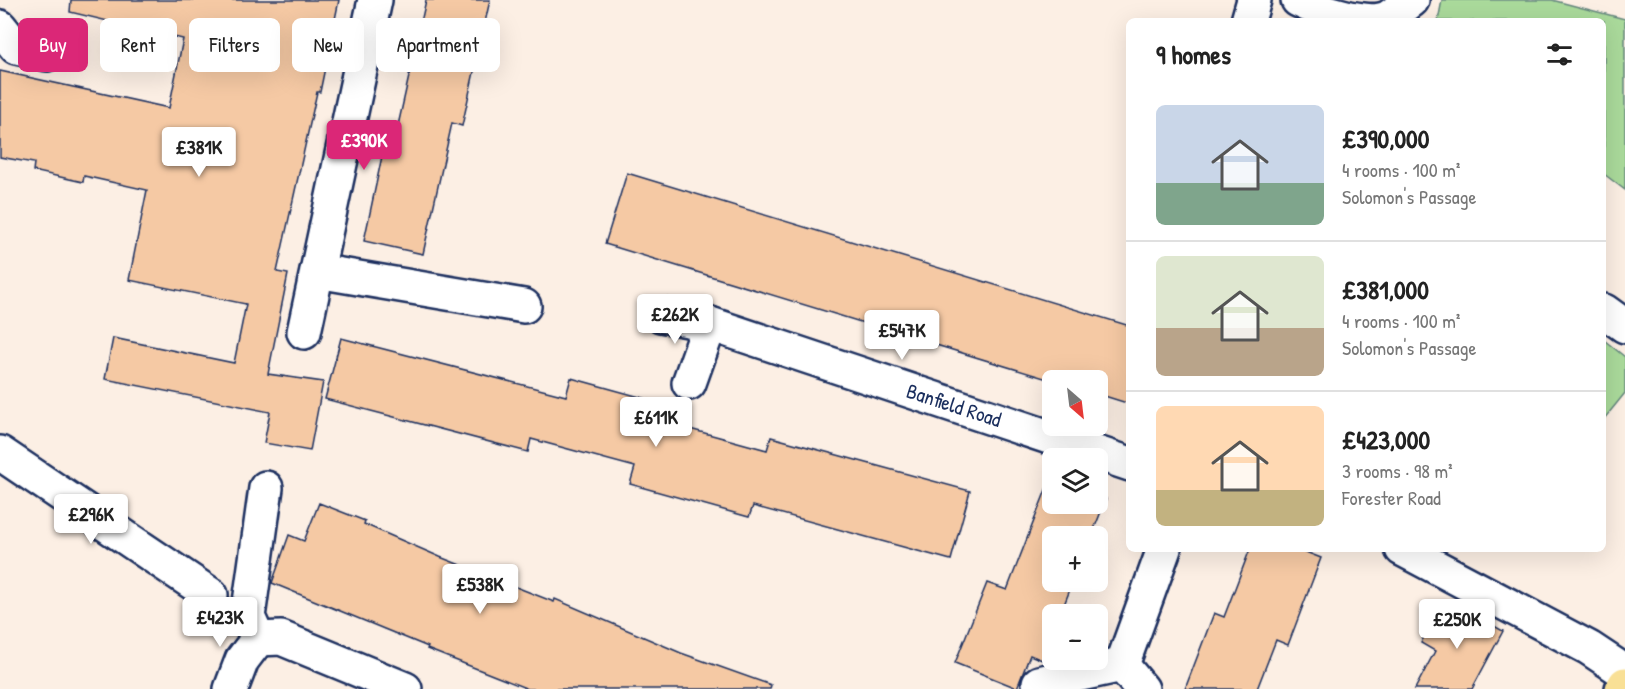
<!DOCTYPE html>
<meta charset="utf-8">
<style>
:root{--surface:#fff;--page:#f2f2f2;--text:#222;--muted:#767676;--line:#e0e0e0;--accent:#db2777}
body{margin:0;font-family:"Patrick Hand",sans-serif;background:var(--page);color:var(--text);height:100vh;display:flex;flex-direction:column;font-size:22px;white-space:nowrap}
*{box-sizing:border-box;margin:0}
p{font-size:20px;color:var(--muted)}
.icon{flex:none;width:33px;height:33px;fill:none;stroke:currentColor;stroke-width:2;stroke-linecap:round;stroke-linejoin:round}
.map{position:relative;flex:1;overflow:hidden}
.drawer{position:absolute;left:1126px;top:18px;width:480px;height:534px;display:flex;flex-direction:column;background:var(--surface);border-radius:9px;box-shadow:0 6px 24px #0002}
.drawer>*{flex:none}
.guide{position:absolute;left:18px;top:18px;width:570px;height:54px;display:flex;gap:12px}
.needle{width:39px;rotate:152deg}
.buttons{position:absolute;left:1042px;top:370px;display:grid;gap:12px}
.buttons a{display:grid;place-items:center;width:66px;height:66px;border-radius:9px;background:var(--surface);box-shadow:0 6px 24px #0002;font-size:30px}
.price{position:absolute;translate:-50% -51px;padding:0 14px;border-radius:6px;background:#fff;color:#222;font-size:20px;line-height:39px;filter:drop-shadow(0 2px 3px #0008)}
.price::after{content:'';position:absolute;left:50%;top:36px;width:18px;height:14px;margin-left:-9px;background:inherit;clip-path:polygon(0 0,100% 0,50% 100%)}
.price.active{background:var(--accent);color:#fff}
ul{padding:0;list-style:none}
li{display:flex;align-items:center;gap:18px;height:150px;padding:0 30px}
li+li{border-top:2px solid var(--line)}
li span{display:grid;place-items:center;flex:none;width:168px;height:120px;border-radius:9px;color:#555}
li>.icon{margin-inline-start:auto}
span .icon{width:72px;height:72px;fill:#fffc;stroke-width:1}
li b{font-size:26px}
h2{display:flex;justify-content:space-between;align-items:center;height:72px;padding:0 30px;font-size:26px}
.tag{padding:0 21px;border-radius:9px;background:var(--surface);box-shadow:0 6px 24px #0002;font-size:21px;line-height:54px}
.tag.active{background:var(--accent);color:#fff}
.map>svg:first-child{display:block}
.green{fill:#aada9b;stroke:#62847c;stroke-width:1.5}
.building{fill:#f5c9a4;stroke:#1b2f5e;stroke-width:1.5}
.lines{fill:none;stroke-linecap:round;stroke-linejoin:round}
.minor-casing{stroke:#1b2f5e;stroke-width:38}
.major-casing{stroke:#1b2f5e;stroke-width:38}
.minor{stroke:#fff;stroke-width:33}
.major{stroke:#f9e096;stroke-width:33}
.labels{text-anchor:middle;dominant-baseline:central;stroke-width:4.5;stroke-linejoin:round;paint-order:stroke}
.street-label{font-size:21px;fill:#1b2f5e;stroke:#fff}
</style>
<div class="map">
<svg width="1625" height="689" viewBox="0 0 1625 689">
<rect width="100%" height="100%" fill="#fcefe4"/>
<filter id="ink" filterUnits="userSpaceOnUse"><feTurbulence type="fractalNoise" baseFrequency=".0167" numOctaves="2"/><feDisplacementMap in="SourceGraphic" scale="12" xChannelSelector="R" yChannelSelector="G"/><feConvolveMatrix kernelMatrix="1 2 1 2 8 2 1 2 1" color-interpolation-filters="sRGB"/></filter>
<g filter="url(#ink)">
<g class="green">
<path d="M1442,0H1552L1625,19V190L1604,174V21H1438Z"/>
<path d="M1604,340L1625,357V393L1604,419Z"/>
</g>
<g class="building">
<path d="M71,0H339L320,92H317L277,272L288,274L268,374L323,382L310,451L264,443L270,412L105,379L113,338L234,363L246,304L129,280L147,190L84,176L83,182L33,171L34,163L0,157V71L169,108L183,39L70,12Z"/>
<path d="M426,0H490L462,126L452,123L423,254L364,241L388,128L397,130Z"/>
<path d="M627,173L1130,326V404L1098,394V381H1054L605,244Z"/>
<path d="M341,338L566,396L571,378L658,402L653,419L767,450L771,437L970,491L951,560L753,506L749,517L630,484L635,467L531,439L528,452L325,399Z"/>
<path d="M1051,477L1053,504H1098V496L1106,499L1091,537H1053V582H1073L1060,615H1053V632L1042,660L1030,655L1017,688L955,663L987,583L1007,590Z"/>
<path d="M319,503L365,521L364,524L440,557L554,602L555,599L681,653L771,685L770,689H528L427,649L428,647L272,583L289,535L304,541Z"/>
<path d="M1250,549H1298L1321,558L1288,645L1276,640L1257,689H1185L1214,613L1224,617Z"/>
<path d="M1440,606L1460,617L1464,609L1503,631L1472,689H1415L1435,651L1421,643Z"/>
</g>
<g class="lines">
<g class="minor-casing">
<g id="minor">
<path d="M1298,0C1318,10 1368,28 1389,17C1397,12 1405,5 1412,0"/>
<path d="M1248,21L1254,0"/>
<path d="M0,27L16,47L47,54"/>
<path d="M317,271L524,306"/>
<path d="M1604,311L1625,326"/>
<path d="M661,315L710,324L1130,464"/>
<path d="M304,332L375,0"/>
<path d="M689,383L710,324"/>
<path d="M0,453L211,595"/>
<path d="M1402,549L1589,648L1625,672"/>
<path d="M258,639L281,638L405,689"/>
<path d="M258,639L248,617L266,488"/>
<path d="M1039,683L1122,665"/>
<path d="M231,689L242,660L258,639"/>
<path d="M1142,689L1122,665L1164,549"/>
</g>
</g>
<g class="major-casing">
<path id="major" d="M1622,689L1625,684"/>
</g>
<use href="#minor" class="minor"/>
<use href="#major" class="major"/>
</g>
</g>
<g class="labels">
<g class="street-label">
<text transform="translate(954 405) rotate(18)">Banfield Road</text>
</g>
</g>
</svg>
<div class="buttons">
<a><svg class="needle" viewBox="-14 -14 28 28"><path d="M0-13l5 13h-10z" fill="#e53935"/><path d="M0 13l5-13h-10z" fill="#767676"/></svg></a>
<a><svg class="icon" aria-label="layers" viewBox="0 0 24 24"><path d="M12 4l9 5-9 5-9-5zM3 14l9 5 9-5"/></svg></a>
<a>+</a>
<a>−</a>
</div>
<b class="price active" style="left:364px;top:171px">£390K</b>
<b class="price" style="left:199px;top:178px">£381K</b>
<b class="price" style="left:675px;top:345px">£262K</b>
<b class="price" style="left:902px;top:361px">£547K</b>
<b class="price" style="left:656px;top:448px">£611K</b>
<b class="price" style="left:91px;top:545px">£296K</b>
<b class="price" style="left:480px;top:615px">£538K</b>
<b class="price" style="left:220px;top:648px">£423K</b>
<b class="price" style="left:1457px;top:650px">£250K</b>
<div class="guide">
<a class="tag active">Buy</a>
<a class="tag">Rent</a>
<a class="tag">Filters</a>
<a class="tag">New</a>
<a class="tag">Apartment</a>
</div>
<section class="drawer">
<h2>9 homes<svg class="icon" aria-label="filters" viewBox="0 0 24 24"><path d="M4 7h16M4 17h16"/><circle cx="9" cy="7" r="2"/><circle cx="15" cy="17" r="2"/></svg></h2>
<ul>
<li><span style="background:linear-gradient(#c9d6e8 65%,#7fa58c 0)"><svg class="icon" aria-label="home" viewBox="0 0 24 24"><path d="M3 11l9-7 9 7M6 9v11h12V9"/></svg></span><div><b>£390,000</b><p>4 rooms · 100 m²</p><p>Solomon's Passage</p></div></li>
<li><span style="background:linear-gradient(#dfe7d0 60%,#b9a48a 0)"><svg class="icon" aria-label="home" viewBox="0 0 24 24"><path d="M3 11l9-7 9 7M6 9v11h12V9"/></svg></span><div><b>£381,000</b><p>4 rooms · 100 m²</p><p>Solomon's Passage</p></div></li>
<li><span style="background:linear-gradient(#ffd9b3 70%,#c2b280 0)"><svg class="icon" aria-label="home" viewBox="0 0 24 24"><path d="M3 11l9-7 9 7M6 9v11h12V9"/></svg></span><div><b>£423,000</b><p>3 rooms · 98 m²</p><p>Forester Road</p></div></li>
</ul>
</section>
</div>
